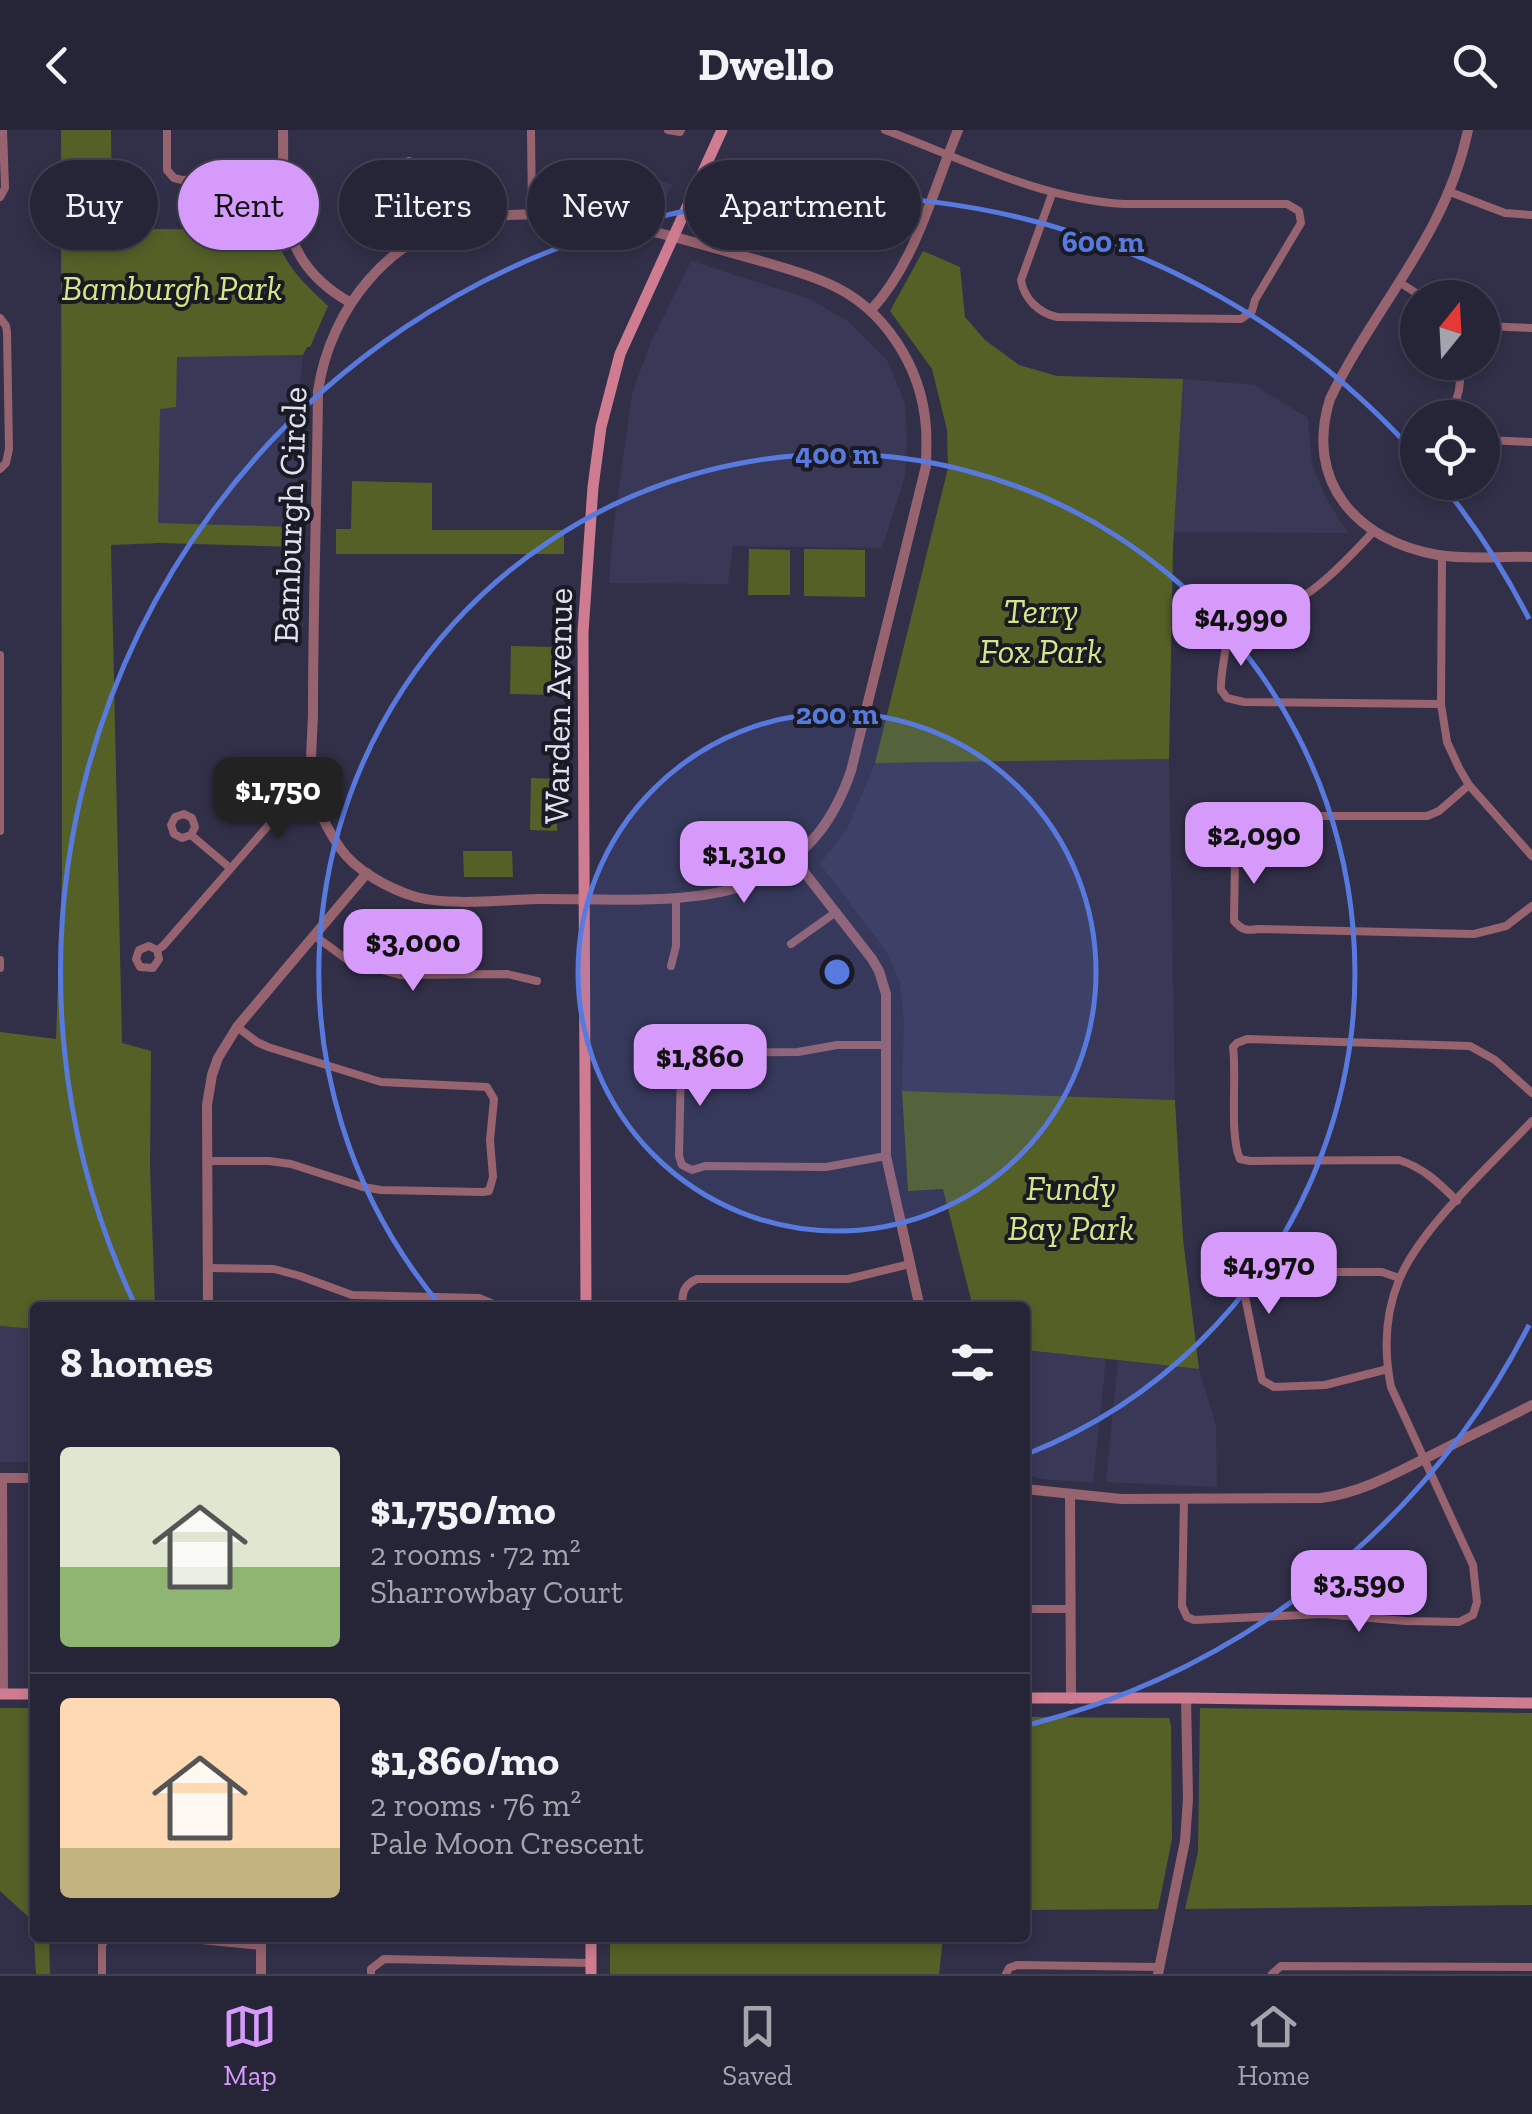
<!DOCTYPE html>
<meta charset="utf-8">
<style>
:root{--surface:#262437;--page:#323042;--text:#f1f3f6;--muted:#a4a4ad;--line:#424152;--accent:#d69bfa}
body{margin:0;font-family:"Zilla Slab",serif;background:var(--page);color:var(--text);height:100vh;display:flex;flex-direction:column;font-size:38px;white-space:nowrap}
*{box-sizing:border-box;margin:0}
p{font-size:32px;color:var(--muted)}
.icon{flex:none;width:55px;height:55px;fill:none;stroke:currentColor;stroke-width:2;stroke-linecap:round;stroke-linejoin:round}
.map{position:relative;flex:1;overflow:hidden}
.sheet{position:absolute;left:30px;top:1172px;width:1000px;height:640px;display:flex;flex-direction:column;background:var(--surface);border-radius:10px;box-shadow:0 5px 15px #0003,0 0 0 2px var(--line)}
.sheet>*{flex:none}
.banner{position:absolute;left:30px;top:30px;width:1000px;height:90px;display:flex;gap:20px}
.needle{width:65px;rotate:18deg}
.controls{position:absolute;left:1400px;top:150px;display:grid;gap:20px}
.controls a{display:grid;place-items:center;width:100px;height:100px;border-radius:50%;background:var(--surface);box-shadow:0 5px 15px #0003,0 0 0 2px var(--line);font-size:50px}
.price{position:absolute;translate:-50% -85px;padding:0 22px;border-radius:20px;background:var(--accent);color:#111;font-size:32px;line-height:65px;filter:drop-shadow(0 2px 5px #0008)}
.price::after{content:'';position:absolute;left:50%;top:60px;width:30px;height:22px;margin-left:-15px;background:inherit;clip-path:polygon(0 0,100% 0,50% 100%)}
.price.current{background:#222;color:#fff}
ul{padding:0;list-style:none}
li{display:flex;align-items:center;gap:30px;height:250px;padding:0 30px}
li+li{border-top:2px solid var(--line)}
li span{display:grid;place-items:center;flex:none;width:280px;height:200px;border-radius:10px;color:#555}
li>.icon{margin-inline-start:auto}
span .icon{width:120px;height:120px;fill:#fffc;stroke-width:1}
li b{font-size:42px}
h2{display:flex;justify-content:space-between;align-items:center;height:120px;padding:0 30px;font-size:42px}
.tag{padding:0 35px;border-radius:45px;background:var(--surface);box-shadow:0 5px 15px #0003,0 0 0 2px var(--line);font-size:35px;line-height:90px}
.tag.current{background:var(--accent);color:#111}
header{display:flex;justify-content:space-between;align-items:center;height:130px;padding:0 30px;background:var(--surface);font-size:45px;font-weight:800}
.menu{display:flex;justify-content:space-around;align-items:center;height:140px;border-top:2px solid var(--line);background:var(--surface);font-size:28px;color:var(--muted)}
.menu a{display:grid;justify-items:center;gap:5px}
.menu .current{color:var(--accent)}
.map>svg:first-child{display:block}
.built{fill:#3a3857}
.green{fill:#556027}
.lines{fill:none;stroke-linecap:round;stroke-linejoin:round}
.minor{stroke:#97636f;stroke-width:8}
.tertiary{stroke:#97636f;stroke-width:10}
.secondary{stroke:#cf7c91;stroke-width:11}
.ring{fill:none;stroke:#587adf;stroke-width:5}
.labels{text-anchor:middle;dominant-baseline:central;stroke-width:8;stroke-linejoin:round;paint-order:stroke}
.park-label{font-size:35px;font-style:italic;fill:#d3e786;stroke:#1a1a25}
.street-label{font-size:35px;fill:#e0e0f0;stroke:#1a1a25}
.centre{fill:#587adf;stroke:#1a1a25;stroke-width:5}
.ring-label{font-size:30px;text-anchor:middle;font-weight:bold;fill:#587adf;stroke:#1a1a25;stroke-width:8;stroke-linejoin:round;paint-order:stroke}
</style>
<header><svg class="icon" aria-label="back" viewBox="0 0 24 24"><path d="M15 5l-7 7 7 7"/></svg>Dwello<svg class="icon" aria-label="search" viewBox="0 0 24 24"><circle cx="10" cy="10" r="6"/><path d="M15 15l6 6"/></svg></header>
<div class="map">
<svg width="1532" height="1844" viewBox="0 0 1532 1844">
<rect width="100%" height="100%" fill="#323049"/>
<g class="built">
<path d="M581,37L630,41L672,55L657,85L581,70Z"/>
<path d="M691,131L810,169L849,192L887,230L905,273L907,312L905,346L882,418L733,416L728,454L609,453L613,402L632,264L650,214Z"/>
<path d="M303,225L298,269L297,397L157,393L160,278L176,277V226Z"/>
<path d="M1183,249L1254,255L1308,288L1312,334L1327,370L1348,403L1174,402Z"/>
<path d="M1169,629L1175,970L902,961L904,889L900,853L888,824L820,734L848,697L875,633Z"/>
<path d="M0,1196L35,1199V1332H0Z"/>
<path d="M1025,1220L1106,1229L1093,1353L1041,1349L1025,1344Z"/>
<path d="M1118,1231L1199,1239L1216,1296L1217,1357L1106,1352Z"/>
</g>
<g class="green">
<path d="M61,0H111L112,71L139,99L274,100C284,136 302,151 328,176L310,217H307L303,225L177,227L176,277L160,279L158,393L297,397L296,417L159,413L111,415L122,913L151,921L150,1037L155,1177L35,1178V1199L0,1196V902L56,909L62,744Z"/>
<path d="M923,121L960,137L965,187L985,210L1019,235L1057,246L1183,249L1173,418L1169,629L875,633L948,338L947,300L932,239L890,181Z"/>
<path d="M352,351L432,353V400H564V424H336V399H351Z"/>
<path d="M749,419L790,420V465H748Z"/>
<path d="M804,419L865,420V467L804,466Z"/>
<path d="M511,516L554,517L553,565L510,564Z"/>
<path d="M531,648L558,649L557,701L530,700Z"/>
<path d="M463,721H512L513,747H464Z"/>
<path d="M902,961L1175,970L1183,1109L1199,1239L1025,1220V1178L973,1177L943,1059L908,1061Z"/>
<path d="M0,1578H35V1808H49L50,1844H36L33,1791L0,1761Z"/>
<path d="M1200,1578L1532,1583V1775L1185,1779L1198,1722Z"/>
<path d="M1025,1587L1169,1588L1171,1596L1172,1709L1158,1779L1025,1780Z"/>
<path d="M610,1808H943L939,1844H610Z"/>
</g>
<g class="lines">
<g class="minor">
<path d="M167,0V40L174,48L182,50L284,44"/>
<path d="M531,0L532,85"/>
<path d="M668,0L680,2L681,0"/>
<path d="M885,0C963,29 1040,69 1124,74H1287L1299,81L1301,93L1255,170L1252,181L1241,189L1057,187C1039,183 1024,169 1021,150L1052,64"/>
<path d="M409,31L406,50L420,88L430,103"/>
<path d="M1450,62L1505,83L1532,85"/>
<path d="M0,67L5,58L3,0"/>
<path d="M1399,152L1424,168"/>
<path d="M0,188L6,196L7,202L9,319L6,333L0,339"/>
<path d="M1482,196L1532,198"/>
<path d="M1451,288L1459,260L1462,232"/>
<path d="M1482,310L1532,312"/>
<path d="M1373,402C1353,423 1315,465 1289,473C1276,478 1232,478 1227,483C1221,490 1225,497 1226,505C1227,523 1220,542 1221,560L1227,568L1244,572L1441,574"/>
<path d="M1442,426L1441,574L1447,612L1459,638L1469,655L1532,726"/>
<path d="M0,525V701"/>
<path d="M1469,655L1439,681L1427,686H1240L1232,696L1235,727L1234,791C1242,800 1246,801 1258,799L1474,804L1506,796L1532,776"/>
<path d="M191,705L195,697L192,688L184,684L175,687L171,695L174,704L182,708L191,705L230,738"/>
<path d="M315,806L349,831L400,845L507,844L537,851"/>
<path d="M791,814L836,782"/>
<path d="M157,820L149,816L139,820L136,829L140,837L153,838L159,829L157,820L163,816L273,690L283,683L316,671"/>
<path d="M0,830V838"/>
<path d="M671,836L676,816V768"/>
<path d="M886,1026L826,1037L705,1036L692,1040L682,1035L679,1026L681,935L685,927L693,923L798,922L837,915H887"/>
<path d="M207,1031H269L291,1034L363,1057L381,1060L483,1062L489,1061L493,1047L490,1010L494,969L487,957L381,952L268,917L257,912L237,897"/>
<path d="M1457,1071C1439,1053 1424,1038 1399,1030L1250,1031L1240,1029C1229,1005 1237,948 1233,917L1237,913L1247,909L1470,916L1495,930L1532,963"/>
<path d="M208,1138L274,1139L300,1146L352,1165L479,1168L491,1173L492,1178"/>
<path d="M682,1178C682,1163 683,1155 697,1149H848L910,1134"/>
<path d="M1388,1239L1325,1255L1274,1257L1262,1250L1243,1157L1249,1146L1266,1142H1382L1399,1148"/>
<path d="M1184,1369L1182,1476L1187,1487L1194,1490L1323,1484L1406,1491L1459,1492L1473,1485L1477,1472L1473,1435L1391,1257C1384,1222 1385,1184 1399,1150C1421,1097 1492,1034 1532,991"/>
<path d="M1025,1479H1071"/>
<path d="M181,1808L261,1816"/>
<path d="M102,1844V1815L106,1808"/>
<path d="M371,1844V1839L384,1829L591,1833"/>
<path d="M1006,1844L1009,1838L1017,1835L1159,1837"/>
<path d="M1272,1844L1281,1836L1532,1837"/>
</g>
<g class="tertiary">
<path d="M283,0C284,76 276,131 351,173"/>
<path d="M1468,0C1446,106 1375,175 1330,269C1304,352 1357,411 1438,425C1468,430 1501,426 1532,427"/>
<path d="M568,84C621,92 673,106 725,121C759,131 795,139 827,153C884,177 922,237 926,298C927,311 926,324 926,336L851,641C834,690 809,724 762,748C704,778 602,768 537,769C500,770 451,776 416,767C389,759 356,741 340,718C331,705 321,686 316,671C307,642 313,609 313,580C313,474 317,367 318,261C330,179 390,103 475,88C505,83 537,85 568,84Z"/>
<path d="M871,180C916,132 933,60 958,0"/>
<path d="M794,729L872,829L879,841L886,864V1026L920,1178"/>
<path d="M208,1178L207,975L212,945L218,928L237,897L367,743"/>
<path d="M0,1348H35"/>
<path d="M2,1348L3,1564"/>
<path d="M1025,1359L1121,1369L1321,1368C1361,1363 1396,1343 1432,1325C1465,1308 1499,1292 1532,1275"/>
<path d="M1070,1365L1071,1569"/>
<path d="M261,1844V1808"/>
<path d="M1158,1844L1185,1711L1188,1669L1186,1568"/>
</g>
<g class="secondary">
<path d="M586,1178L583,502L593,357L601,297L620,224L722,0"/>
<path d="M0,1564H35"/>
<path d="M1025,1568H1186L1532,1573"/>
<path d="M591,1808V1844"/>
</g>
</g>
<circle cx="837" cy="842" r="259" fill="#587adf" fill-opacity=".12"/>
<g class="ring">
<circle cx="837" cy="842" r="259"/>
<path d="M440 1175A518 518 0 1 1 1027 1324"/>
<path d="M1529 1195A777 777 0 0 1 1032 1594M136 1177A777 777 0 0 1 1414 322M1441 353A777 777 0 0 1 1529 489"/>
</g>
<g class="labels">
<g class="park-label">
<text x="172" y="158">Bamburgh Park</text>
<text x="1041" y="481">Terry<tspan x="1041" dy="40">Fox Park</tspan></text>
<text x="1071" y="1058">Fundy<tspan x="1071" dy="40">Bay Park</tspan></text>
</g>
<g class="street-label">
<text transform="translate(290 385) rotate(-88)">Bamburgh Circle</text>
<text transform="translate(558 576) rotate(-89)">Warden Avenue</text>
</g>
</g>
<circle cx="837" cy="842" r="15" class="centre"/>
<g class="ring-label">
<text x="1103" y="122">600 m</text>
<text x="837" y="334">400 m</text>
<text x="837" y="594">200 m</text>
</g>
</svg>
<div class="controls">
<a><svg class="needle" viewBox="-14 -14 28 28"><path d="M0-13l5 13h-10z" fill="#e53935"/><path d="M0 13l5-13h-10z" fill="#a4a4ad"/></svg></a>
<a><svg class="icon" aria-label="locate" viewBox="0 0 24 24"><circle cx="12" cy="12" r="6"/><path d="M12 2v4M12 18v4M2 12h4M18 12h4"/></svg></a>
</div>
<b class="price" style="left:1241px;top:539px">$4,990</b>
<b class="price current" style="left:278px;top:712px">$1,750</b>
<b class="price" style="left:1254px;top:757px">$2,090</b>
<b class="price" style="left:744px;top:776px">$1,310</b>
<b class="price" style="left:413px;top:864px">$3,000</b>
<b class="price" style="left:700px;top:979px">$1,860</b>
<b class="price" style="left:1269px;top:1187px">$4,970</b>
<b class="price" style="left:1359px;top:1505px">$3,590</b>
<div class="banner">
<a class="tag">Buy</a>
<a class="tag current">Rent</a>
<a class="tag">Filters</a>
<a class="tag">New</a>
<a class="tag">Apartment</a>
</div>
<section class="sheet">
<h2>8 homes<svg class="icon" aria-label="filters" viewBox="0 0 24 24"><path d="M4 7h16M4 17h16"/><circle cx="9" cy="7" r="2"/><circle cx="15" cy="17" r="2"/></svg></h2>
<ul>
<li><span style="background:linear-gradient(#dfe7d0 60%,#8fb573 0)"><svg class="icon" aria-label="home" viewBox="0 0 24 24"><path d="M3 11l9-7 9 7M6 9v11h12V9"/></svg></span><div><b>$1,750/mo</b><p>2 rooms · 72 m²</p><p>Sharrowbay Court</p></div></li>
<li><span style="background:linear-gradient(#ffd9b3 75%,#c2b280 0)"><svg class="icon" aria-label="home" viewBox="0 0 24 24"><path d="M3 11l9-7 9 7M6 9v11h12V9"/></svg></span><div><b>$1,860/mo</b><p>2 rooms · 76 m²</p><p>Pale Moon Crescent</p></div></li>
</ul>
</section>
</div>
<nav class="menu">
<a class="current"><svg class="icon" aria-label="map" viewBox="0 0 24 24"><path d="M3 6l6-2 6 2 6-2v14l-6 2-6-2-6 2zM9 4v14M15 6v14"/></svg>Map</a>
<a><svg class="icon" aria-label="saved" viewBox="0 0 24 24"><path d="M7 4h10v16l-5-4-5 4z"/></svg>Saved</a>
<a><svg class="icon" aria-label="home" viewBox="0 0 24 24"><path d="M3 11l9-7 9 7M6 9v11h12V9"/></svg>Home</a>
</nav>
